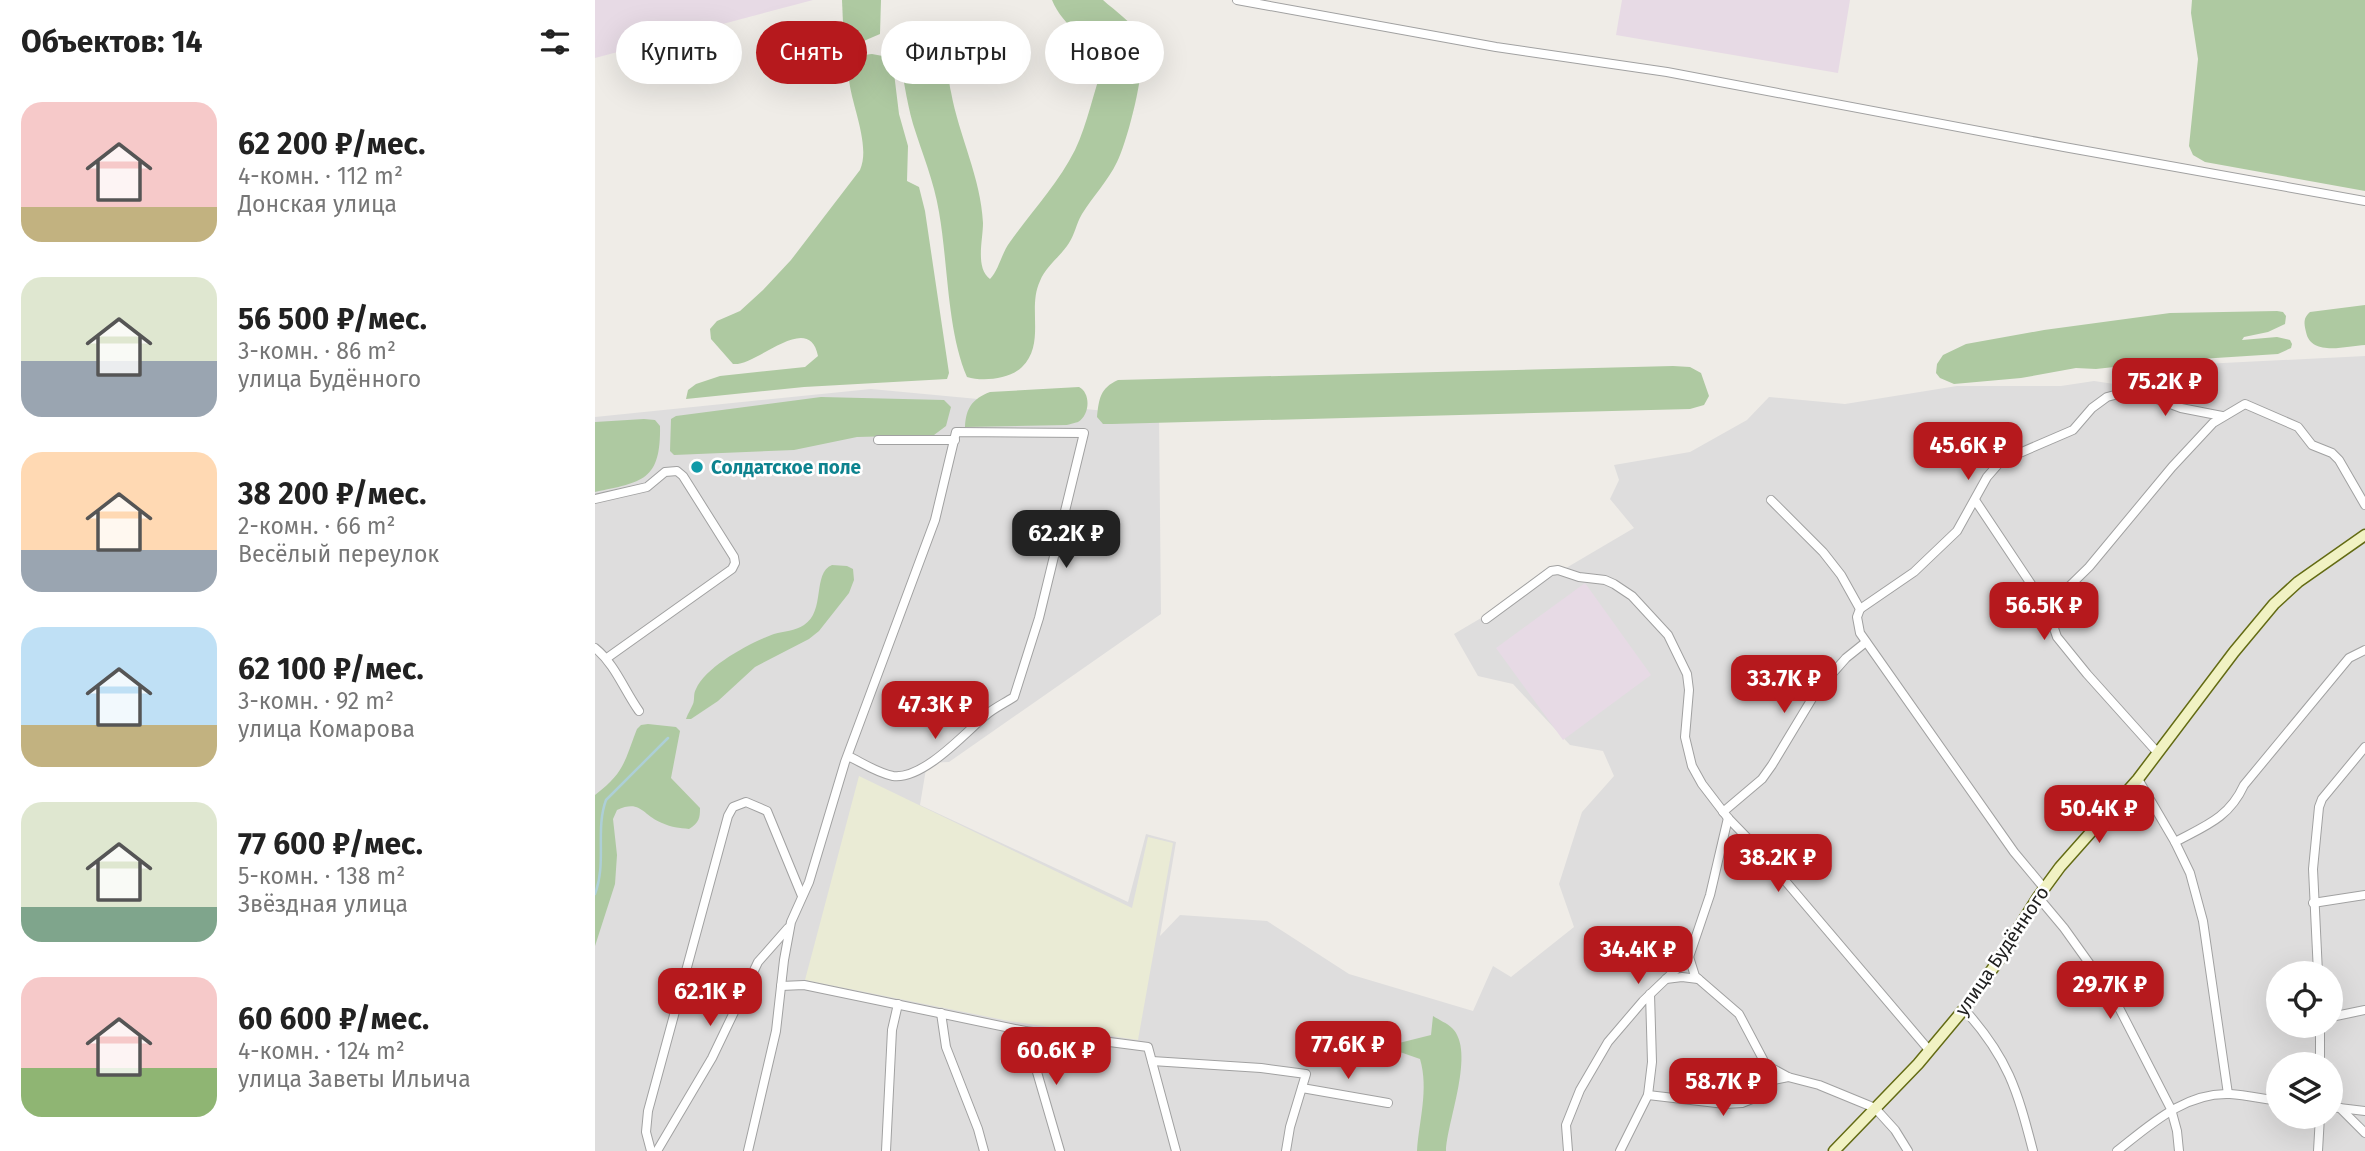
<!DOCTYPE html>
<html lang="ru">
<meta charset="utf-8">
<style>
:root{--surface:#fff;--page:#f2f2f2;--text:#222;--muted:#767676;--accent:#b6191d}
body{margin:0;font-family:"Fira Sans",sans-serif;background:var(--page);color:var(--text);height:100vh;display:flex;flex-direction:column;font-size:26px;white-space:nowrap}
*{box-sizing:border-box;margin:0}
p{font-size:23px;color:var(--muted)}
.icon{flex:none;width:38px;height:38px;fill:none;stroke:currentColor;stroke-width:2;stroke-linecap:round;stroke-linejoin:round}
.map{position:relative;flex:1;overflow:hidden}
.side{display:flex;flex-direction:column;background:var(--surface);width:595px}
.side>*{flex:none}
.hud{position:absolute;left:21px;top:21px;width:665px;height:63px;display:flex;gap:14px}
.controls{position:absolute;left:1671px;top:961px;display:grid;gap:14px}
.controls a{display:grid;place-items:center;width:77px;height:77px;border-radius:50%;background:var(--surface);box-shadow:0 7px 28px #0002;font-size:35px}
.price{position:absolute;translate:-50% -60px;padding:0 16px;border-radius:14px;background:var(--accent);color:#fff;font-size:23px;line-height:46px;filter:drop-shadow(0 2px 4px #0008)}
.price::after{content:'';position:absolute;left:50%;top:42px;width:21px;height:16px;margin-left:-10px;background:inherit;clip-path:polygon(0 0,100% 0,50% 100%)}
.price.current{background:#222;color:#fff}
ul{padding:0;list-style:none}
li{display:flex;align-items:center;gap:21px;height:175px;padding:0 21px}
li span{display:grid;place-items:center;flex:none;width:196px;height:140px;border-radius:21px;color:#555}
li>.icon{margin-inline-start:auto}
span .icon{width:84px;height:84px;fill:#fffc;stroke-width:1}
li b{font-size:30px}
h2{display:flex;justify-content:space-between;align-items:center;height:84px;padding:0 21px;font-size:30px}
.pill{padding:0 24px;border-radius:32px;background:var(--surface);box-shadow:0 7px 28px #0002;font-size:24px;line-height:63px}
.pill.current{background:var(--accent);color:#fff}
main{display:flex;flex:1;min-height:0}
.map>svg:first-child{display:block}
.residential{fill:#dedddd;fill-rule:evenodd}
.industrial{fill:#e7dae5}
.farmland{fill:#eaebd5}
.forest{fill:#aec9a1}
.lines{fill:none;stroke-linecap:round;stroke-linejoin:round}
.stream{stroke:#adcfd7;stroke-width:2.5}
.street-casing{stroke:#a1a1a1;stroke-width:10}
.secondary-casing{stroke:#636b13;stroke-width:13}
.street{stroke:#fff;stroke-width:8}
.secondary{stroke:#f1f2c3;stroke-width:10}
.culture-dot{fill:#0f9aa8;stroke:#fff;stroke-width:2.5}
.labels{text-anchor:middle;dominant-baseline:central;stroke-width:5;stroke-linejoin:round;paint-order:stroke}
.culture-label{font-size:19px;font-weight:bold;fill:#0d838f;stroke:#fff;text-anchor:start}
.street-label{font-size:19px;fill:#202020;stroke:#fff}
</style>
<main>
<section class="side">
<h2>Объектов: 14<svg class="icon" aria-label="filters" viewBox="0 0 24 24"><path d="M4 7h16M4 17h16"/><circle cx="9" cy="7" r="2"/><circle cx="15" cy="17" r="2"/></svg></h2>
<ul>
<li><span style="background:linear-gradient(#f6c9c9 75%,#c2b280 0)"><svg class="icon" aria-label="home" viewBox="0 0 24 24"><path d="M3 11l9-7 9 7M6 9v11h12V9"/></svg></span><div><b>62 200 ₽/мес.</b><p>4-комн. · 112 m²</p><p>Донская улица</p></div></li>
<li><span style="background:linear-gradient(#dfe7d0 60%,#9aa5b1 0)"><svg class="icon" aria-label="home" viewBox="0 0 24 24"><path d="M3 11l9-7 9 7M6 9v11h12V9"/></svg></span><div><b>56 500 ₽/мес.</b><p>3-комн. · 86 m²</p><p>улица Будённого</p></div></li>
<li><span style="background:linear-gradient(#ffd9b3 70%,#9aa5b1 0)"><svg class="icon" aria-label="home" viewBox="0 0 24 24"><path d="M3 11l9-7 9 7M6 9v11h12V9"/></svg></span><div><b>38 200 ₽/мес.</b><p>2-комн. · 66 m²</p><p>Весёлый переулок</p></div></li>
<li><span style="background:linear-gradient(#bfe0f5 70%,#c2b280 0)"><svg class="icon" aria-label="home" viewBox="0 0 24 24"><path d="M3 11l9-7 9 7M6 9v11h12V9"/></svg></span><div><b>62 100 ₽/мес.</b><p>3-комн. · 92 m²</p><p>улица Комарова</p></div></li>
<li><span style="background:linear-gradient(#dfe7d0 75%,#7fa58c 0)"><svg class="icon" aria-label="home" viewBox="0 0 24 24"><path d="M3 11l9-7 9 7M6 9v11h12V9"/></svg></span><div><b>77 600 ₽/мес.</b><p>5-комн. · 138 m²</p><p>Звёздная улица</p></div></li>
<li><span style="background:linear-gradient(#f6c9c9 65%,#8fb573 0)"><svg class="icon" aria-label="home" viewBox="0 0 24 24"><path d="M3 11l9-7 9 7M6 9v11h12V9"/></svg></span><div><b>60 600 ₽/мес.</b><p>4-комн. · 124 m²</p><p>улица Заветы Ильича</p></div></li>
</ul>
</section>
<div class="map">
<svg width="1770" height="1151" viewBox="0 0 1770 1151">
<rect width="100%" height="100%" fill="#efece7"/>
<path class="residential" d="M1770,356V1151H0V417L276,389L564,416L566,614L354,762L332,763L325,805L533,902L551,834L581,842L565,936L585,915L672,921L754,974L878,1011L898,966L916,977L979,927L964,884L987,812L1019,776L1008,751L975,745L918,684L883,676L859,634L1039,528L1015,499L1024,480L1019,465L1095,452L1152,420L1174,397L1250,404L1362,386H1466L1499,381L1533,386L1588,365ZM1684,973H1736V1026H1684ZM1684,1064H1736V1116H1684Z"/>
<g class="industrial">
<path d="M0,0H218L0,58Z"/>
<path d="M1027,0H1255L1243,73L1021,35Z"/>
<path d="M990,583L1056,675L968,740L901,648Z"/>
</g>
<path class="farmland" d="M264,776L537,908L553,837L578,843L543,1040L414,1021L210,980Z"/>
<g class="forest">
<path d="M247,0H286L285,34L264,43L253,42L248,23Z"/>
<path d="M457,0H508C520,11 538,22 545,38C554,59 533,140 522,162C513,181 498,196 487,214C481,224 480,234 474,243C465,257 451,266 445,281C432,308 451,343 427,367C415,379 388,382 372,377C352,331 353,262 344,212C339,181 327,153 318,124C311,99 308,74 303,49L305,44C315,39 331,33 341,41C352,51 353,78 356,92C364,136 386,178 388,223C388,240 380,268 395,279C404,270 406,254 415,242C437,211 463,184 480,150C493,123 498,92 509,64C495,40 468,27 457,0Z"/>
<path d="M1597,0H1770V191L1610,162L1598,155L1594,146L1603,59L1596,13Z"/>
<path d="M277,54L293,57L299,73L304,114L313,146L312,181L324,187L330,211L354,373L352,379L209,387L91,399L93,390L101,384L125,376L210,367L223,356C214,310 161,367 138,364L116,339L115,329L122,321L145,311L168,290L196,260L265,170C279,139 243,81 257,61C260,55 271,55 277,54Z"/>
<path d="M1770,305V345C1751,346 1716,357 1711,332C1709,323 1708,318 1715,312Z"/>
<path d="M1682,311L1688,312L1691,316L1690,324L1673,332L1649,337L1647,340L1682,337L1695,340L1697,344L1696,348L1683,354L1574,361L1501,369L1481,368L1426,378L1359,384L1345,378L1341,373L1342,364L1348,355L1371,344L1449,330L1575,313Z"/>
<path d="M1078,366L1095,367L1106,373L1114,396L1109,405L1095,409L517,424H508L502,417C504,399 505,388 523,380Z"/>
<path d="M484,387C496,393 495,415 483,422C482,422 473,425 472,425L370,427C371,408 377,399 395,392Z"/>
<path d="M226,397L349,400L356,407L351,426L339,435L262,437L199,450L79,455L75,451L76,419L81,416Z"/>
<path d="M49,419L60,420L65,426C66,481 47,482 0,492V422Z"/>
<path d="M237,565L252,566L258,569L259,580L254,593L224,631L214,639L160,667L123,701L96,719H91C93,713 96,709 98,704C100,699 98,694 101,689C111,666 156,642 179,634C189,631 200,631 209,625C231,611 217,573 237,565Z"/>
<path d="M53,724L81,727L85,731L76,778L105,808C105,818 104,823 94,829C85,828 75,827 67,823C47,815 46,799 22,810L18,819L22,855L20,884L0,946V795C30,772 29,762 42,729L46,725Z"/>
<path d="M838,1016C844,1020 852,1023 857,1028C881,1051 852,1121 851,1151H822C824,1120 834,1090 825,1059L802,1051L804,1043L836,1035Z"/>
</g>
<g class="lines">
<path class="stream" d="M0,894C12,862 0,830 11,800L73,738"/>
<g class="street-casing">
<g id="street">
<path d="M642,0L901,47L1072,72L1469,147L1770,201"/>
<path d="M283,440H360"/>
<path d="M0,499L52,487L70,472L82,471L88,476L139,557L140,563L137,569L12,658"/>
<path d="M1176,500L1228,552L1246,575L1265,609L1262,617L1265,633L1419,852L1449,888"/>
<path d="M1380,500L1452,608L1462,637L1492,674L1562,752"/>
<path d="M1452,608L1494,567L1577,467L1618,423L1650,404L1703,427L1717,445L1737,453L1744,460L1770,505"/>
<path d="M1265,609L1319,572L1362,531L1392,477L1406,461L1478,430L1497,408L1512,397L1535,391L1546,393L1586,408L1627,416"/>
<path d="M891,619L956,571L963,570L984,577L1010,580L1019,584L1037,596L1073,635L1092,674L1094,690L1090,737L1097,766L1107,784L1133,818L1164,850L1334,1050"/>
<path d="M0,648C20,664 29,690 44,711"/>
<path d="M1543,779L1580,842L1595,873L1608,921L1633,1094"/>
<path d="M1128,812L1167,779L1177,765L1221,692L1251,658L1271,642"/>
<path d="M1580,842C1610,826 1634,818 1649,785L1754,658L1770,650"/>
<path d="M1443,897L1469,928L1519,998L1576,1109L1582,1131L1584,1151"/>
<path d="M1718,903L1770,895"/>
<path d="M1094,957L1100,976L1144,1014L1171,1065L1193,1077L1224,1085L1280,1108L1300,1130L1313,1151"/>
<path d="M1723,973L1718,869L1724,807L1727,799L1770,747"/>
<path d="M1071,979L1087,977L1103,979"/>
<path d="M186,986L209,985L430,1031L553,1047L581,1151"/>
<path d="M1369,1009C1413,1058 1422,1089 1438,1151"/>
<path d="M346,1013L351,1047L383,1129L389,1151"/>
<path d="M1736,1017L1770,1010"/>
<path d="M1725,1026V1064"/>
<path d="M430,1031L465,1151"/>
<path d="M557,1061L666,1068L711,1074L695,1127L691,1151"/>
<path d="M707,1088L793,1103"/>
<path d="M1053,1095L1130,1104L1147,1103L1157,1099L1170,1082L1193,1077"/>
<path d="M1736,1107L1770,1111"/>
<path d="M1745,1108L1770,1133"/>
<path d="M56,1151L51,1132L53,1111L133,816L138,807L151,802L172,811L207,896"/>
<path d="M62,1151L117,1058L163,962L193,928"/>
<path d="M153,1151L181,1031L189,960L196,922L214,882L250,762L340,520L361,432L489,433L444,618L419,697C410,703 399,708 391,715C370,733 328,780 298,776C282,773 266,762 253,756"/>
<path d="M291,1151L297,1030L303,1004"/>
<path d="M973,1151L971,1125L985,1090L1013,1042L1048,1001L1094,957L1115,895L1133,818"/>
<path d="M1025,1151L1053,1095L1057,1062L1055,994"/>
<path d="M1522,1151C1555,1125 1590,1092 1635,1094C1651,1095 1668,1099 1684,1101"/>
<path d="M1723,1151L1725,1116"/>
</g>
</g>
<g class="secondary-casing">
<path id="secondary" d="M1239,1151L1323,1064L1369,1009L1403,961L1443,897L1465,867L1543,779L1639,652L1679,604L1703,582L1770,535"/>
</g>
<use href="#street" class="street"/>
<use href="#secondary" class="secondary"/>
</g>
<circle class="culture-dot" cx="102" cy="467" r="7"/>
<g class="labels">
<g class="culture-label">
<text x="116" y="467">Солдатское поле</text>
</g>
<g class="street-label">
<text transform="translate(1407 951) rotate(-56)">улица Будённого</text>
</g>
</g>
</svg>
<div class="controls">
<a><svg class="icon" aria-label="locate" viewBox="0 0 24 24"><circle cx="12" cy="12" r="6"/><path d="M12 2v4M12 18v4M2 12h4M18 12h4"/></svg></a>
<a><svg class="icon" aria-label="layers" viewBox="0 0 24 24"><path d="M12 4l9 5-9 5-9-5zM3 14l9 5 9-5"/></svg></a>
</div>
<b class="price" style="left:1570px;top:418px">75.2K ₽</b>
<b class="price" style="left:1373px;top:482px">45.6K ₽</b>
<b class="price current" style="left:471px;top:570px">62.2K ₽</b>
<b class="price" style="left:1449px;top:642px">56.5K ₽</b>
<b class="price" style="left:1189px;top:715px">33.7K ₽</b>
<b class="price" style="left:340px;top:741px">47.3K ₽</b>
<b class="price" style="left:1504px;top:845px">50.4K ₽</b>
<b class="price" style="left:1183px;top:894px">38.2K ₽</b>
<b class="price" style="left:1043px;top:986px">34.4K ₽</b>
<b class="price" style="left:1515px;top:1021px">29.7K ₽</b>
<b class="price" style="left:115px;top:1028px">62.1K ₽</b>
<b class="price" style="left:753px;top:1081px">77.6K ₽</b>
<b class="price" style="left:461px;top:1087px">60.6K ₽</b>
<b class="price" style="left:1128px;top:1118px">58.7K ₽</b>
<div class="hud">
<a class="pill">Купить</a>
<a class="pill current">Снять</a>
<a class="pill">Фильтры</a>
<a class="pill">Новое</a>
</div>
</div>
</main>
